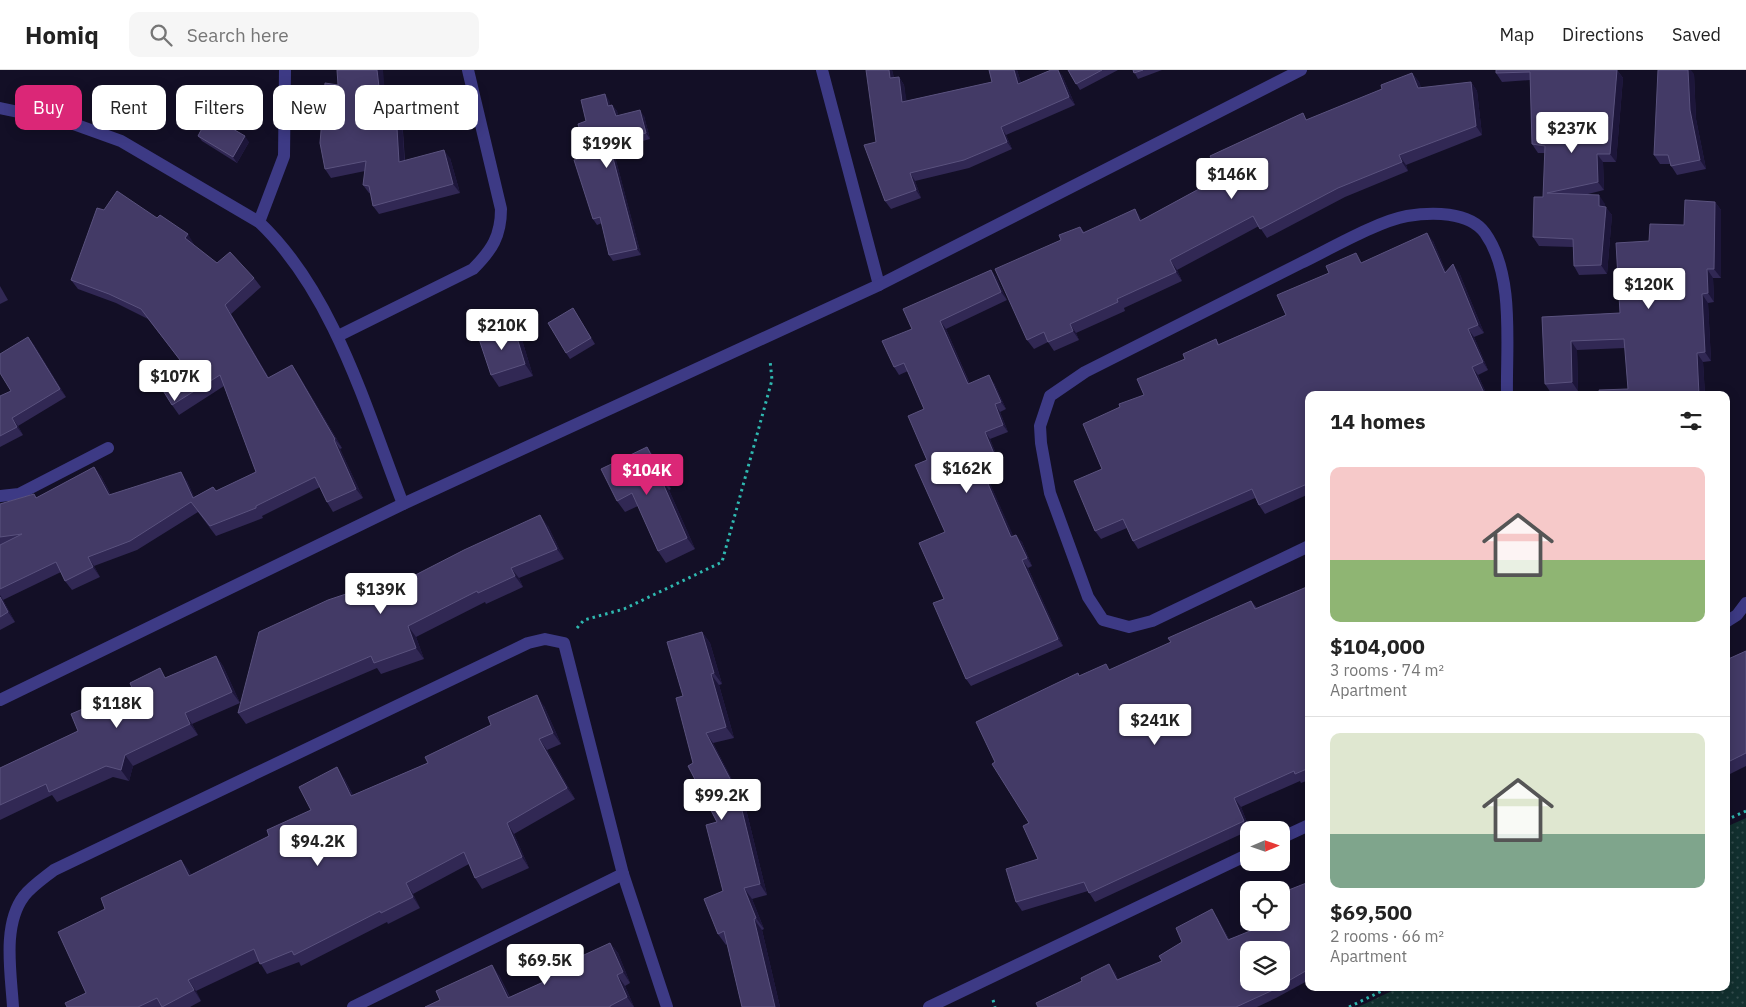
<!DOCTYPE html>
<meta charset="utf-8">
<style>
:root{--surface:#fff;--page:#f6f6f6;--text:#222;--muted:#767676;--line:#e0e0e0;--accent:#db2777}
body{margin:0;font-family:"IBM Plex Sans",sans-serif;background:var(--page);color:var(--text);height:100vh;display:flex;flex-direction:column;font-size:19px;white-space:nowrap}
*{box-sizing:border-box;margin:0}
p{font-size:16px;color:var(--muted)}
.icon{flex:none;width:28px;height:28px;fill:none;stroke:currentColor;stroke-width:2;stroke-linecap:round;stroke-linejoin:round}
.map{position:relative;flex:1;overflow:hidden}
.sheet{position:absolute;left:1305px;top:321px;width:425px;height:600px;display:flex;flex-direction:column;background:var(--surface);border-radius:10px;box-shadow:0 2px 12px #0003}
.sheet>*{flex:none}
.guide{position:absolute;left:15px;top:15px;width:475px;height:45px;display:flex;gap:10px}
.needle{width:32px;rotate:88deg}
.controls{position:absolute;left:1240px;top:751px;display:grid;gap:10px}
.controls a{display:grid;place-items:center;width:50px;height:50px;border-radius:10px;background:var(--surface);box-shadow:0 2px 12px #0003;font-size:25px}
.price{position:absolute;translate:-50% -42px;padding:0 11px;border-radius:5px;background:#fff;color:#222;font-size:16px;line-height:32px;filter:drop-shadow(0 1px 2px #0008)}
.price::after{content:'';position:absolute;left:50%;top:30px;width:15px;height:11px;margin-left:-8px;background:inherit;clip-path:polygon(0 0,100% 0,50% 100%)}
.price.active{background:var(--accent);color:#fff}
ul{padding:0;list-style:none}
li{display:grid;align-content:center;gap:10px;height:265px;padding:0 25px}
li+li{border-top:1px solid var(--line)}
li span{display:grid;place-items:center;height:155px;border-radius:10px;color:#555}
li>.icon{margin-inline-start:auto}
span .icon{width:90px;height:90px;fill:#fffc;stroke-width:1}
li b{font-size:21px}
h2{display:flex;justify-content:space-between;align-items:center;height:60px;padding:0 25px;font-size:21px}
.chip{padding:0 18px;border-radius:10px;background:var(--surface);box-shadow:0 2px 12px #0003;font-size:18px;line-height:45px}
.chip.active{background:var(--accent);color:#fff}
header{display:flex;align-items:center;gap:30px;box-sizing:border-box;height:70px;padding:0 25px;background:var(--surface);border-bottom:1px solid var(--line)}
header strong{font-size:24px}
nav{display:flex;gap:28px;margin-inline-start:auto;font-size:18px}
.search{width:350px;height:45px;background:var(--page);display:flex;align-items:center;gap:12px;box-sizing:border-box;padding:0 18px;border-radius:10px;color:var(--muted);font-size:19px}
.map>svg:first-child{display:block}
.grass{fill:url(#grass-dots)}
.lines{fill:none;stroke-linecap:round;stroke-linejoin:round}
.path{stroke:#2fb8b0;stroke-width:3;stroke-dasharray:2.5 4;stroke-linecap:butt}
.service{stroke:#3d3a85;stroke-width:12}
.minor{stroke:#3d3a85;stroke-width:12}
.wall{fill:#312854}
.shaded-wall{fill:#1d163a}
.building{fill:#433a66;stroke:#5a527e;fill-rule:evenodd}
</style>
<header>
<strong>Homiq</strong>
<div class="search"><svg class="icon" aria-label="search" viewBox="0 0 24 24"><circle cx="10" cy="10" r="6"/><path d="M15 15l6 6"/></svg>Search here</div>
<nav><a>Map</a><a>Directions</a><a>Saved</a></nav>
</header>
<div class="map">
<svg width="1746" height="937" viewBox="0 0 1746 937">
<defs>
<pattern id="grass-dots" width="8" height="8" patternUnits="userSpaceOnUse" patternTransform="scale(1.25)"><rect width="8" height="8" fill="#12302f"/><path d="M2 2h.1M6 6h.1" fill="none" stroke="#344d4e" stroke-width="1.8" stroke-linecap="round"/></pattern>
</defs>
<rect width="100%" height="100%" fill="#130f26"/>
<path class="grass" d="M1746,748V937H1358L1398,918H1726V757Z"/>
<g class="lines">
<g class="path">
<path d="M577,558L584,550L624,539L722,492L772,310L770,290"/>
<path d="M1726,750L1746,741"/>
<path d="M993,930L995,937"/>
<path d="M1349,937L1388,918"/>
</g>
<path class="service" d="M259,152L284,86L285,0"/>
<g class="minor">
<path d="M822,0L879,215"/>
<path d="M0,38L71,53L121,71L259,152C334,223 366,339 403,434"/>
<path d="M338,266L473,199C492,180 501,166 501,139L468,0"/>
<path d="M0,426L19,424L108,378"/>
<path d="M1309,476L1152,551L1129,557L1103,550L1088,527L1050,423L1041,373L1040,356L1050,326L1085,302C1157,266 1229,229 1301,193C1328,180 1378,151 1407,146C1431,142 1469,141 1485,163C1515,205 1506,276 1507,325"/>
<path d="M1726,552L1737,545L1746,533"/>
<path d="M0,630L403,434L879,215L1301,0"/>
<path d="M1281,768L1309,755"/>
<path d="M13,937C11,903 2,855 24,826C32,816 44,808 54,800L528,573L545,569L564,573L623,804L667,937"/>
<path d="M353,937L623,804"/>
<path d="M929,937L1249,784"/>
</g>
</g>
<g class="wall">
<path d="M892,0L894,8L899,7L904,15L906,31L992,12L989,0H1017L1021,13L1062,5L1075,35L1006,65L1012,79L969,98L915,111L921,128L891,139L885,131L876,72Z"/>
<path d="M1068,0H1118L1080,20Z"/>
<path d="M1133,0H1162L1138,9Z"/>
<path d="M1496,0H1617L1623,8L1616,92H1603L1604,120L1584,125L1605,134V137L1612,145L1607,204L1579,205L1574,196L1573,177L1539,176L1533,167L1543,127L1545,83H1538L1532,74L1530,10L1502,12L1496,3Z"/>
<path d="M1412,3L1419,12L1421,18L1471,12L1477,21L1482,65L1406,95L1408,101L1345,127L1267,168L1259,156L1177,200L1182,211L1124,238L1125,241L1076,263L1079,270L1054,281L1048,272L1034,279L1027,270L1061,170L1080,157L1084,162L1142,150L1221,107L1307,50L1382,19Z"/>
<path d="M1694,4L1696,49L1706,99L1677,105L1670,94H1660L1654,85Z"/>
<path d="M385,24L401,32L405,91L450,88L460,123L379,144L373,136L371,124L369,123L363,115L365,101L331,108L325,99Z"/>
<path d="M609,30L610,36L612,35L617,41L618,46H644L650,69L613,79L641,185L613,191L609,185L602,153L597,155L593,149L587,87L586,51Z"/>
<path d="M198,66L249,72L237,93L202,71Z"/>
<path d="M1715,132L1721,140V208H1713L1714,232L1708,233L1711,291L1703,292L1705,325H1600L1628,319L1625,278L1577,280L1578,321L1551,323L1545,314L1542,247L1620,243L1649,171L1684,155Z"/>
<path d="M1433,171L1446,202H1459L1484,263L1474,267L1488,300L1478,305L1487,325H1309V424L1265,444L1259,435L1255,428L1138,479L1133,471L1127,458L1101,469L1095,461L1102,399L1144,325L1185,289L1216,269L1219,274L1286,245L1363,192Z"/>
<path d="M194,174L193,175L217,193L254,208L261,217L231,244L269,308L292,295L298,304L342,378L340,379L363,428L333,442L327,432L320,417L262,446L263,448L216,466L198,442L137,480L94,496L100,507L72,520L65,511L61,502L3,530L15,552L0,560V434L34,424L37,428L94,397L101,406L111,425L187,411L194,427L213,417L216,421L256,402L224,316L179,345L172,335L180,290L148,249L116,233L78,219L71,210Z"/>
<path d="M991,200L996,207L1007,230L946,259L970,314L994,313L1006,339L1000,342L1008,362L990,369L1000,394L984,400L1013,466L1022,472L1032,496L1028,498L1063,576L971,616L966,609L944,529L945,462L927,390L924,339L908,301L899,305L894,297L912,259Z"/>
<path d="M0,216L8,230L0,234Z"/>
<path d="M573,238L595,274L570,289L566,283Z"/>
<path d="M28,267L34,275L66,327L18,356L23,365L0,377V326L11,321Z"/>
<path d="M522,270L533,306L499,317L491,305Z"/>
<path d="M647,377L655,388L671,419L669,420L695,479L666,493L658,481L638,436L625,442L617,431Z"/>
<path d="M548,456L564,489L519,508L523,517L486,534L485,532L416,567L424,589L381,604L377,598L246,654L238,643L395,515Z"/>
<path d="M1309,516V710L1301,713L1300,711L1241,737L1250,760L1095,832L1088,821L1022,841L1016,832L1038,789L1029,753L995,692L1078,603L1079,606L1110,600L1171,572L1251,531L1257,538Z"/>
<path d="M702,562L710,573L722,614L719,615L734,668L713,673L745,735L767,825L752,829L764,859L762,860L780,937H742L727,874L726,875L718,864L723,821L717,752L683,626Z"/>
<path d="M1746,581V696L1726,706V590Z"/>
<path d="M216,586L223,596L240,633L192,654L198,665L133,696L129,711L113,707L57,732L52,725L0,750V698L78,661L167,607Z"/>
<path d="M544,636L561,674L547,680L575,729L514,764L529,798L482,819L475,808L469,794L413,824L420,838L388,854L387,852L301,896L299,892L267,904L259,891L196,921L201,931L190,937H67L86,923L189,800L191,805L269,766L311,740L344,708L353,725L428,693Z"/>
<path d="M1309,812V910L1276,928L1257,937H1038L1082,911L1115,902L1118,910L1162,891L1182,872L1217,847L1229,869L1281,852Z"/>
<path d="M610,873L618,883L630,913L625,916L634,937H425L499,905L510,927L550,909Z"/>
</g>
<g class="shaded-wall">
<path d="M377,0H383L386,33L380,25Z"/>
<path d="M889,0H892L896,16L890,8Z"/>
<path d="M1014,0H1017L1024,22L1018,14Z"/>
<path d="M1058,0L1062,5L1075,35L1069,27Z"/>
<path d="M1617,0L1623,8L1616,92L1610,84Z"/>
<path d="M1688,0H1691L1694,4L1696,49L1706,99L1700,90L1690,40Z"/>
<path d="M1412,3L1419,12L1425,27L1418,18Z"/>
<path d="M899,7L904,15L908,39L902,32Z"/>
<path d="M1471,12L1477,21L1482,65L1476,56Z"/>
<path d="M395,24L401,32L405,101L399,92Z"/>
<path d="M605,24L609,30L612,42L608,36Z"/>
<path d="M612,35L617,41L620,52L616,46Z"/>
<path d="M640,40L644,46L650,69L646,63Z"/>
<path d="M1001,57L1006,65L1012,79L1007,72Z"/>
<path d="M245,66L249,72L237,93L233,87Z"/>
<path d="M609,73L613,79L641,185L637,179Z"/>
<path d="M444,80L450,88L460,123L453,114Z"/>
<path d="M1597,84L1603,92L1604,120L1598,112Z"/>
<path d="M1399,85L1406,95L1408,101L1402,92Z"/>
<path d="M910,103L915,111L921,128L916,120Z"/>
<path d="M1599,125L1605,134V145L1599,136Z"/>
<path d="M1715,132L1721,140V208L1714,199Z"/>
<path d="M1606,137L1612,145L1607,204L1601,195Z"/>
<path d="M1135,139L1141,148L1147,160L1140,151Z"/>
<path d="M1427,163L1433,171L1450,211L1445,203Z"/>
<path d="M188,164L194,174L191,178L185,168Z"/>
<path d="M1170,190L1177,200L1182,211L1176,202Z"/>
<path d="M1453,194L1459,202L1484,263L1478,255Z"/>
<path d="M1707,199L1713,208L1714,232L1708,223Z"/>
<path d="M991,200L996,207L1007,230L1001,222Z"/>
<path d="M1702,224L1708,233L1711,291L1705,282Z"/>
<path d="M225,235L231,244L275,318L268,308Z"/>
<path d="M940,251L946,259L973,322L968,314Z"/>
<path d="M1070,254L1076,263L1079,270L1073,261Z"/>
<path d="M514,258L522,270L533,306L525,294Z"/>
<path d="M1468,259L1474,267L1488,300L1483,292Z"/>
<path d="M28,267L34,275L66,327L60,319Z"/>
<path d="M1571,271L1577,280L1578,321L1572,312Z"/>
<path d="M1697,283L1703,292L1705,325H1699Z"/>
<path d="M292,295L298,304L342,378L335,369Z"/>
<path d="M1472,297L1478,305L1487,325H1485Z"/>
<path d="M989,305L994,313L1006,339L1001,332Z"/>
<path d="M995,334L1000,342L1008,362L1003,355Z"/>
<path d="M12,348L18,356L23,365L17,357Z"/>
<path d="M985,362L990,369L1000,394L995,386Z"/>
<path d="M334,370L340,379L363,428L356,419Z"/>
<path d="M647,377L655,388L671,419L663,408Z"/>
<path d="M979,393L984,400L1017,474L1011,467Z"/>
<path d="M94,397L101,406L116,435L109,425Z"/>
<path d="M181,402L187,411L199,437L193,428Z"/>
<path d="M661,409L669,420L695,479L687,468Z"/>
<path d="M540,445L548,456L564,489L557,479Z"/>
<path d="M1016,465L1022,472L1032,496L1027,488Z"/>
<path d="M88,487L94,496L100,507L93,497Z"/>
<path d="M1022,490L1028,498L1063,576L1058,569Z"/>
<path d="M511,498L519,508L523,517L515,506Z"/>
<path d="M0,525L3,530L15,552L8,542L0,527Z"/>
<path d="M408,556L416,567L424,589L416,578Z"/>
<path d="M702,562L710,573L722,614L714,603Z"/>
<path d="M216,586L223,596L240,633L232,622Z"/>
<path d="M711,604L719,615L734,668L726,657Z"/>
<path d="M537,625L544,636L561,674L553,663Z"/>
<path d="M185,643L192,654L198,665L190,654Z"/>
<path d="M706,663L713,673L745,735L767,825L760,814Z"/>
<path d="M539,669L547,680L575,729L567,718Z"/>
<path d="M125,685L133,696L129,711L121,700Z"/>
<path d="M337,697L344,708L359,737L351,726Z"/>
<path d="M1234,728L1241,737L1250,760L1244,751Z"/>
<path d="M507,753L514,764L529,798L522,787Z"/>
<path d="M181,790L189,800L196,817L189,806Z"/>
<path d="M406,813L413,824L420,838L413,827Z"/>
<path d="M744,818L752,829L764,859L756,848Z"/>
<path d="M1212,839L1217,847L1233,877L1228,870Z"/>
<path d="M754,849L762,860L780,937H775Z"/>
<path d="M610,873L618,883L630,913L623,902Z"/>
<path d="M1109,894L1115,902L1122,918L1117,910Z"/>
<path d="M492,895L499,905L514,937L508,928Z"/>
<path d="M617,905L625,916L634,937L627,927Z"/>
<path d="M188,910L196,921L201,931L194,920Z"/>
</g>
<g class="building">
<path d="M337,0H377L380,25L395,24L399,92L444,80L453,114L373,136L369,116L363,115L366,91L325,99L320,73L325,13L338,15Z"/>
<path d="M866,0H889L890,8L899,7L902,32L992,12L989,0H1014L1018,14L1051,0H1058L1069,27L1001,57L1007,72L964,90L910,103L916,120L885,131L864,75L876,72Z"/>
<path d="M1068,0H1102L1076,14Z"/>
<path d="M1133,0H1143L1134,3Z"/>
<path d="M1496,0H1617L1610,84H1597L1598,112L1547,123L1599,125V136L1606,137L1601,195L1574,196L1573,169L1533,167L1534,127H1543L1545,76L1532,74L1530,2L1496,3Z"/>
<path d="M1658,0H1688L1690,40L1700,90L1671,96L1668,85H1654Z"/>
<path d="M1412,3L1418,18L1471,12L1476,56L1399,85L1402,92L1338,118L1260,159L1253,146L1170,190L1176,202L1117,229L1118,232L1070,254L1073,261L1048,272L1044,262L1027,270L995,199L1061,170L1059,165L1080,157L1083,163L1135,139L1140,151L1221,107L1210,86L1303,43L1306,50L1382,19L1381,15Z"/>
<path d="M605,24L608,36L612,35L616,46L640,40L646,63L609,73L637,179L609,185L600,147L593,149L574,90L587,87L578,54L586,51L581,30Z"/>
<path d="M209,45L245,66L233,87L198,66Z"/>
<path d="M117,121L157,148L160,145L188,164L185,168L217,193L230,182L254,208L225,235L268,308L292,295L335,369L334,370L356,419L327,432L315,407L256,436V438L210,456L191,432L130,471L88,487L93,497L65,511L56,492L0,519V475L22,464L0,467V434L34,424L36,428L94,397L109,425L181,402L193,428L213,417L216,421L256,402L220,305L172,335L154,306L180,290L141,239L109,224L71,210L97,138L104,140Z"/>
<path d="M1685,130L1715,132L1714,199H1707L1708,223L1702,224L1705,282L1697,283L1699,325H1600L1599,320L1628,319L1624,269L1571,271L1572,312L1545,314L1542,247L1620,243L1616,173L1649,171L1650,154L1684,155Z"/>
<path d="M1427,163L1445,203L1453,194L1478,255L1468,259L1483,292L1472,297L1485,325H1309V418L1307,414L1259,435L1252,419L1133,471L1123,449L1095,461L1074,411L1102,399L1083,354L1120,337L1119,334L1144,325L1137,309L1185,289L1183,284L1216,269L1218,275L1286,245L1277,225L1329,203L1326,196L1356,183L1361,193Z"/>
<path d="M991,200L1001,222L940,251L968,314L989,305L1001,332L995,334L1003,355L985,362L995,386L979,393L1011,467L1016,465L1027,488L1022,490L1058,569L966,609L933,533L944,529L919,473L945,462L915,395L927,390L908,346L924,339L904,293L894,297L882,271L912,259L903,239Z"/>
<path d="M573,238L591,268L566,283L548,253Z"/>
<path d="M514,258L525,294L491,305L479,269Z"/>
<path d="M28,267L60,319L12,348L17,357L0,366V326L11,321L0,303V284Z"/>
<path d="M647,377L663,408L661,409L687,468L658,481L632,423L617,431L601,399Z"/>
<path d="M540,445L557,479L511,498L515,506L478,523L477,521L408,556L416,578L374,593L371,586L238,643L259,562L328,530L391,509L394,516L464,480Z"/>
<path d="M1309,516V698L1295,704L1294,701L1234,728L1244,751L1089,823L1084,812L1016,832L1006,799L1038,789L1023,756L1029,753L992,694L995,692L976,652L1078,603L1079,606L1106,594L1109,600L1171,572L1168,568L1251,531L1255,539Z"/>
<path d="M0,527L8,542L0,547Z"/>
<path d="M702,562L714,603L711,604L726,657L706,663L738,724L760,814L744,818L756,848L754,849L775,937H742L724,861L718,864L704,829L723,821L706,755L717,752L688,696L693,693L676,628L683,626L667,572Z"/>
<path d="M1746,581V683L1726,693V590Z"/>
<path d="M216,586L232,622L185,643L190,654L125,685L121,700L106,696L49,722L46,714L0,735V698L78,661L71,644L132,618L130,613L160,598L165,608Z"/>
<path d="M537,625L553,663L539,669L567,718L507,753L522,787L475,808L464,782L406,813L413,827L381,843L380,841L294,885L292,881L260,894L254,879L188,910L194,920L162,937L157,928L138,937H67L65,933L86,923L58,862L105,839L101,828L181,790L189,806L269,766L267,760L311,740L299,717L337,697L351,726L428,693L425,687L491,655L488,647Z"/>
<path d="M1309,812V899L1271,921L1236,937H1038L1036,933L1082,911L1081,908L1109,894L1117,910L1162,891L1159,886L1182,872L1176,858L1212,839L1228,870L1272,852H1281V823ZM1249,880H1281V912H1249Z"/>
<path d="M610,873L623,902L617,905L627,927L610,936V937H425L440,930L436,921L492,895L508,928L550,909L547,902Z"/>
</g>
</svg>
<div class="controls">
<a><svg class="needle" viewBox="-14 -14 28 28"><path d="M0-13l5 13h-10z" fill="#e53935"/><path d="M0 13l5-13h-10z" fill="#767676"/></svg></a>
<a><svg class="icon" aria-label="locate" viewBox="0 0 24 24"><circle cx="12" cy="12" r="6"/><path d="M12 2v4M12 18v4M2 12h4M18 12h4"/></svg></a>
<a><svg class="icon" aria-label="layers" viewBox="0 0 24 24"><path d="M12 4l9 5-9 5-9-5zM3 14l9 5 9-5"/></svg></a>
</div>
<b class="price" style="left:1572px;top:84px">$237K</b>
<b class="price" style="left:607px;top:99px">$199K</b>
<b class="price" style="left:1232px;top:130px">$146K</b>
<b class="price" style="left:1649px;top:240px">$120K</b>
<b class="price" style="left:502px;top:281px">$210K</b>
<b class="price" style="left:175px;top:332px">$107K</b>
<b class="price" style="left:967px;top:424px">$162K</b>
<b class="price active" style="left:647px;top:426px">$104K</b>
<b class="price" style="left:381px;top:545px">$139K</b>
<b class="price" style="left:117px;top:659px">$118K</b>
<b class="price" style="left:1155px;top:676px">$241K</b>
<b class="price" style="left:722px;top:751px">$99.2K</b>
<b class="price" style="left:318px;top:797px">$94.2K</b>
<b class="price" style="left:545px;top:916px">$69.5K</b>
<div class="guide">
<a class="chip active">Buy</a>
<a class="chip">Rent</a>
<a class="chip">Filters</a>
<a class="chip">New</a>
<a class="chip">Apartment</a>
</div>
<section class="sheet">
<h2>14 homes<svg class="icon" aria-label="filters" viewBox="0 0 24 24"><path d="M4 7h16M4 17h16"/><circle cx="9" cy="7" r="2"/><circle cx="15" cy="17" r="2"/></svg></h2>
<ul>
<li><span style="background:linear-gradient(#f6c9c9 60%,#8fb573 0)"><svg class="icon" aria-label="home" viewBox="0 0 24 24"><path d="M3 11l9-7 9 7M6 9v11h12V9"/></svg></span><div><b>$104,000</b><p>3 rooms · 74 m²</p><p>Apartment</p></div></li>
<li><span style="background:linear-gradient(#dfe7d0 65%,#7fa58c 0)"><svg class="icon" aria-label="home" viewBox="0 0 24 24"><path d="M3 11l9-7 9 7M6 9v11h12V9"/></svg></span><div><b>$69,500</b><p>2 rooms · 66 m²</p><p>Apartment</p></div></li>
</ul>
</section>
</div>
